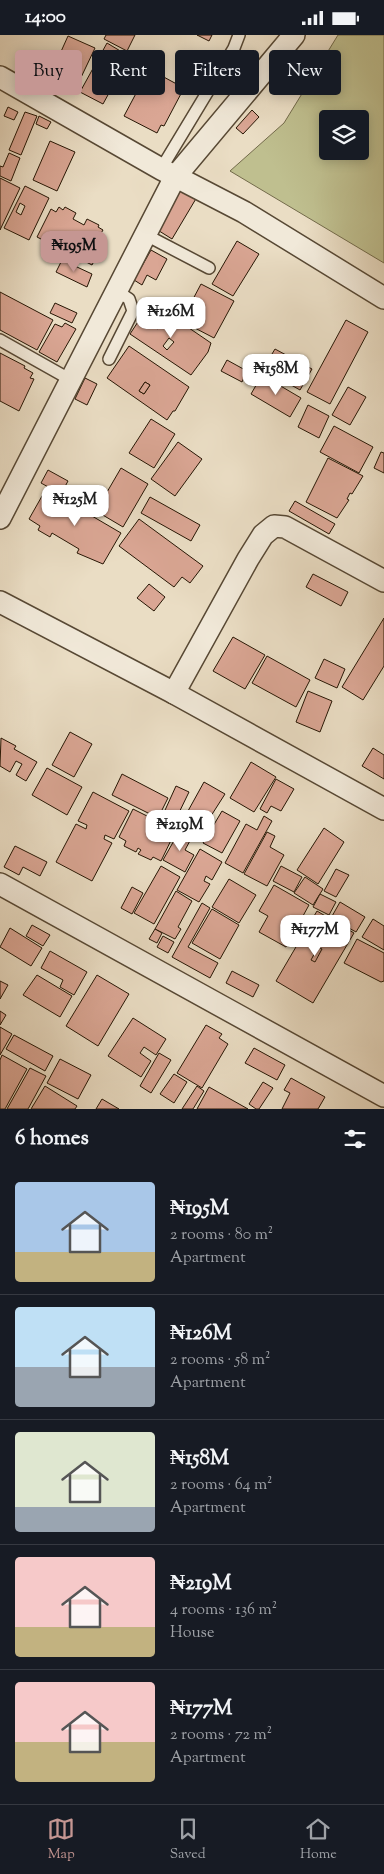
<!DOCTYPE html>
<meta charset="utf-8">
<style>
:root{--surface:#171b24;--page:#242831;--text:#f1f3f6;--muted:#9ea1a6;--line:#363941;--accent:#c59692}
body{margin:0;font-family:"Sorts Mill Goudy",serif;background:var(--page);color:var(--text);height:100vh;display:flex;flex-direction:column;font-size:19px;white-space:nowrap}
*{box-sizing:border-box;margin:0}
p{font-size:16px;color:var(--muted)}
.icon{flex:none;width:28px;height:28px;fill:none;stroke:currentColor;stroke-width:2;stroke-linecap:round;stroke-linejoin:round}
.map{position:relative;height:1074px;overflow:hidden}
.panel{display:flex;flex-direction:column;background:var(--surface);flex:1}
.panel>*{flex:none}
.banner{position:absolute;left:15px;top:15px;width:355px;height:45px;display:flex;gap:10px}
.tools{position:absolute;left:319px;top:75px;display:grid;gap:10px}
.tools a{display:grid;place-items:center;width:50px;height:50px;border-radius:5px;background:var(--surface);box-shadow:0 2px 12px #0003;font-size:25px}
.price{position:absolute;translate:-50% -42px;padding:0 11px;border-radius:10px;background:#fff;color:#222;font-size:16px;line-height:32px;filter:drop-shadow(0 1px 2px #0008)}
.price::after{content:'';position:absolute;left:50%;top:30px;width:15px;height:11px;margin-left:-8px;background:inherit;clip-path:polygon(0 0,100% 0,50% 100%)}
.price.current{background:var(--accent);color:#111}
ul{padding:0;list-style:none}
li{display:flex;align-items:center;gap:15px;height:125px;padding:0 15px}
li+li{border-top:1px solid var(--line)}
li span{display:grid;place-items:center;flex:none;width:140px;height:100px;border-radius:5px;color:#555}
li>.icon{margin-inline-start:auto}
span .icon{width:60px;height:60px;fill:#fffc;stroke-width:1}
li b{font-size:21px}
h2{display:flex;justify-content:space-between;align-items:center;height:60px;padding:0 15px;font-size:21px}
.chip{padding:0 18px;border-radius:5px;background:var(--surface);box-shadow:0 2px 12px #0003;font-size:18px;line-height:45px}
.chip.current{background:var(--accent);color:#111}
.status{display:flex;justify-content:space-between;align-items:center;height:35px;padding:0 25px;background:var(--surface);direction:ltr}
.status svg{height:14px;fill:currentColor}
.dock{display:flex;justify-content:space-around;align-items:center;height:70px;border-top:1px solid var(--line);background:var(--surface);font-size:14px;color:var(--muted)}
.dock a{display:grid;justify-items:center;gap:2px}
.dock .current{color:var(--accent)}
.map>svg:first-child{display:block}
.green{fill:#bfbf8f;stroke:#726a4a;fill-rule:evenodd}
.building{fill:#daa694;stroke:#261604;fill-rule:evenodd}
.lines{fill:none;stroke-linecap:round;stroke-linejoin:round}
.lane-casing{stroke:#574834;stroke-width:14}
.street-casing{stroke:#574834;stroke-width:24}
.lane{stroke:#f1e9d9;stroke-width:11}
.street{stroke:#f1e9d9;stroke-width:21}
</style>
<div class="status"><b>14:00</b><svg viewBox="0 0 49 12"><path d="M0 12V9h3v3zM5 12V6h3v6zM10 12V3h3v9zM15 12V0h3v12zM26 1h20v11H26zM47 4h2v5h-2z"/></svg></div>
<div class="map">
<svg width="384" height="1074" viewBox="0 0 384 1074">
<rect width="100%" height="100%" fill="#eaddc4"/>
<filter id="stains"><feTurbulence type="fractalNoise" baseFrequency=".004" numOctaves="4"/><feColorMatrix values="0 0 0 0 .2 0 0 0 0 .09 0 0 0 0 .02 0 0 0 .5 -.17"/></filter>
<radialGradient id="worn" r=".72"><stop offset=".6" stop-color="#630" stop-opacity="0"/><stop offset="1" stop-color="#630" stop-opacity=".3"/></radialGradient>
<path class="green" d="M338,0H384V228L230,136L284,88ZM328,84H360V116H328Z"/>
<g class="building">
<path d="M106,0H135L127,16L104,4Z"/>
<path d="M197,0H212L209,6Z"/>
<path d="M68,1L95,13L76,53L50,41Z"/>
<path d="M107,8L127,20L119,35L121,36L103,69L80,57Z"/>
<path d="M149,34L184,53L164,91L161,90L157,98L124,81Z"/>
<path d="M8,72L18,77L14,85L4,81Z"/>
<path d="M252,75L259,82L243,99L236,93Z"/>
<path d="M25,77L37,81L21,120L9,115Z"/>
<path d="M39,81L51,87L47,94L36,89Z"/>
<path d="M50,106L75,117L57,156L33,145Z"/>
<path d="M9,118L20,123L11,146L0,141V131L3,132Z"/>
<path d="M0,143L20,153L0,195Z"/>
<path d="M25,151L49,163L29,205L4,193ZM20,168L25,171L21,180L16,177Z"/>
<path d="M182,152L197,162L172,204L156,194Z"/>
<path d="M59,172L63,175L65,172L76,178L73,184L84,190L87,184L99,190L98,192L103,195L100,200L106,203L92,230L37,202L51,174L56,177Z"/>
<path d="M237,206L259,219L233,261L212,249Z"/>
<path d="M151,215L167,224L156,245L147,240L142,250L134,245Z"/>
<path d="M62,225L92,239L87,252L56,237Z"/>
<path d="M201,249L234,266L214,303L191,291L202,271L192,266Z"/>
<path d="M0,257L53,285L37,315L0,295Z"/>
<path d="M151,267L211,308L208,317L191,340L130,299ZM156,285L161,289L158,294L152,290ZM169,303L174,307L167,315L163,311Z"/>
<path d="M55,268L77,278L72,288L50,278Z"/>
<path d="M346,285L368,297L330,369L307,357Z"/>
<path d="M65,288L76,294L57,327L39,317L55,289L62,292Z"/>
<path d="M129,311L189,352L175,376H173L167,385L107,343ZM145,347L150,350L144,359L139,356Z"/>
<path d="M275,314L312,334L300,355L263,334Z"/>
<path d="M0,318L25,331L24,333L33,338L30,343L34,344L19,376L0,366Z"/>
<path d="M227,325L247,336L242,347L221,336Z"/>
<path d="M262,340L301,363L290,382L251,359Z"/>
<path d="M85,343L97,349L87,370L75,364Z"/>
<path d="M145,347L150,350L144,359L139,356Z"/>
<path d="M348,352L366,362L350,390L332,380Z"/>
<path d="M308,370L329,381L319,403L298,392Z"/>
<path d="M151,384L175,399L154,433L129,418Z"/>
<path d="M334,391L373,412L359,438L320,417Z"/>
<path d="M178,407L202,424L175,461L151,444Z"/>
<path d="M381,417L384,418V438L374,433Z"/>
<path d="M328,423L363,441L352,459L350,458L347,464L349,465L337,483L306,467Z"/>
<path d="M121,433L148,449L123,492L96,476Z"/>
<path d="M48,435L68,446L61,459L41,448Z"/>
<path d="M46,454L121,498L103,529L77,518L79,514L52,498L50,502L38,495L40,491L29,484Z"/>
<path d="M150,462L200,490L191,506L141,478Z"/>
<path d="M295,466L335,489L329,499L289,476Z"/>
<path d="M139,484L203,531L190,548L182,542L174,552L119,511Z"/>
<path d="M313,539L348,557L341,571L306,552Z"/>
<path d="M149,549L165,562L154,576L137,563Z"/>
<path d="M384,583V631L363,665L342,652Z"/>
<path d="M233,602L265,620L245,654L213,636Z"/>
<path d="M267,621L310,645L296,672L252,648Z"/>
<path d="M324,624L345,634L337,653L315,643Z"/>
<path d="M308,656L332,666L320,697L296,687Z"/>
<path d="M70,697L92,709L74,742L52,730Z"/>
<path d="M1,703L16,711L14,714L37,727L26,746L16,740L22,729L16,726L10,737L0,731Z"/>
<path d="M373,713L384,720V744L362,731Z"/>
<path d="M251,727L276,742L254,777L230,763Z"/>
<path d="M47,733L82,752L67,780L32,760Z"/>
<path d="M122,739L168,763L158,783L112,760Z"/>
<path d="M276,744L294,754L281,776L271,771L267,778L260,774Z"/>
<path d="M204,747L225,759L202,795L183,785Z"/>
<path d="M176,751L189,757L173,790L161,784Z"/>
<path d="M93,757L129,776L114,804L105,800L104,804L112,808L92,846L56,827L76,789L86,794L87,790L78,786Z"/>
<path d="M133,774L151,783L148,790L153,793L156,787L175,797L161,826L153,822L151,825L138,819L141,815L138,813L136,817L124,811L126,806L119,802Z"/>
<path d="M222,776L240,786L222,818L203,808Z"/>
<path d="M264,781L272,786L243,838L225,828L246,789L257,795Z"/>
<path d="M324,793L344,807L318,849L297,835Z"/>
<path d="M180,795L192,802L185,815L194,820L185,837L163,825Z"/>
<path d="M267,797L275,801L270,812L284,820L267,851L244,839Z"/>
<path d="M15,811L47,827L40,841L23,832L19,840L4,832Z"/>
<path d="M200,814L222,827L212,845L206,841L204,846L210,849L199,867L177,855Z"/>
<path d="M161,831L180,842L154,889L134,878Z"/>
<path d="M281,831L302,842L294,857L273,846Z"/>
<path d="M336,834L349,840L336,862L324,856Z"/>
<path d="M305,842L323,854L313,870L294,858Z"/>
<path d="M229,844L256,860L239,888L212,872Z"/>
<path d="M274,850L309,870L286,912L259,897L268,881L259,876Z"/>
<path d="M132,852L143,858L132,879L121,873Z"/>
<path d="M176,856L192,866L178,892L181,894L175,904L155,894Z"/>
<path d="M320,859L336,867L329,880L313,872Z"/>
<path d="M340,867L365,882L356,897L331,883Z"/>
<path d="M202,868L210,873L188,912L218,928L210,943L172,922Z"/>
<path d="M212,874L239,890L220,924L192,908Z"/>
<path d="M317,876L354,898L313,968L276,946Z"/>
<path d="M373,884L384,891V915L362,902Z"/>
<path d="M32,890L50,900L43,911L26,901Z"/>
<path d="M10,893L42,913L31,931L0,912Z"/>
<path d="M155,894L162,898L157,908L149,904Z"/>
<path d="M163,901L174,907L168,918L157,912Z"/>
<path d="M357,904L384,918V946L381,947L344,928Z"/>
<path d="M318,912L322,914L315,927L311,925Z"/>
<path d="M50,916L87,937L74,960L60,952L63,945L41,933Z"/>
<path d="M232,936L259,950L253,962L226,948Z"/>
<path d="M37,940L72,961L60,982L23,960Z"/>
<path d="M97,940L129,959L98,1011L66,991Z"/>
<path d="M0,946L8,950L0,964Z"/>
<path d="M0,976L6,980L0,990Z"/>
<path d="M133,983L166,1004L156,1020L144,1012L140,1018L151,1026L141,1042L108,1021Z"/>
<path d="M206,990L222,999L219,1003L228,1009L202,1053L177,1038Z"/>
<path d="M0,992L12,999L0,1020Z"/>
<path d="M14,1000L53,1021L45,1036L6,1014Z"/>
<path d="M254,1013L285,1030L277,1045L245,1028Z"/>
<path d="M159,1018L171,1025L151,1058L140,1051Z"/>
<path d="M2,1020L27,1034L5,1074H0V1025Z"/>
<path d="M60,1024L91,1040L78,1064L47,1048Z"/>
<path d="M30,1033L46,1041L28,1074H7Z"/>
<path d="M174,1039L187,1047L174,1068L160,1059Z"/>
<path d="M291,1043L325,1062L318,1074H282L290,1058L284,1055Z"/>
<path d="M263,1047L273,1053L259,1074H256L249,1069Z"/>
<path d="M45,1051L77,1071L75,1074H31Z"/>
<path d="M197,1051L204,1056L193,1074H182Z"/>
<path d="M209,1052L248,1074H197Z"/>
<path d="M102,1064L119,1074H96Z"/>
</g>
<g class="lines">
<g class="lane-casing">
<g id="lane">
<path d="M161,134L234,13L239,0"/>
<path d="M146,200L209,233"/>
<path d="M0,305L71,345"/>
<path d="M109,324L133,276L129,264L117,256"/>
</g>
</g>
<g class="street-casing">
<g id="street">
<path d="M0,42L161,134L244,177L384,263"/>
<path d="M0,483L175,142L294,0"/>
<path d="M0,567L174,658L384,774"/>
<path d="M174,658L248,524L263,500L274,491L285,492L384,546"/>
<path d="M0,849L384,1061"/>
</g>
</g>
<use href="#lane" class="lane"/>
<use href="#street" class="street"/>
</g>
<rect width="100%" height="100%" filter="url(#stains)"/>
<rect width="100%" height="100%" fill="url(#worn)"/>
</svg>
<div class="tools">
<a><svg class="icon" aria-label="layers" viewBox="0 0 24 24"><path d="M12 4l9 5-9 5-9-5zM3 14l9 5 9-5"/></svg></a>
</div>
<b class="price current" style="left:74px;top:238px">₦195M</b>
<b class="price" style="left:171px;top:304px">₦126M</b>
<b class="price" style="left:276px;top:361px">₦158M</b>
<b class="price" style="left:75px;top:492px">₦125M</b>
<b class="price" style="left:180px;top:817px">₦219M</b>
<b class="price" style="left:315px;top:922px">₦177M</b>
<div class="banner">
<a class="chip current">Buy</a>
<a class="chip">Rent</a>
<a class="chip">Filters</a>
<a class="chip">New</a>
</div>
</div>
<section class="panel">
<h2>6 homes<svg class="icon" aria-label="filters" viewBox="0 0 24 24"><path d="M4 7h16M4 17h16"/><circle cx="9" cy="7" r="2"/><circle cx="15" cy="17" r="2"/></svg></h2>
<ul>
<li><span style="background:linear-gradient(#a9c7e8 70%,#c2b280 0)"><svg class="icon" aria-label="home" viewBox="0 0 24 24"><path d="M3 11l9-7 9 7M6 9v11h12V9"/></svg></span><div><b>₦195M</b><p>2 rooms · 80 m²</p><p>Apartment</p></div></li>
<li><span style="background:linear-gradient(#bfe0f5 60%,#9aa5b1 0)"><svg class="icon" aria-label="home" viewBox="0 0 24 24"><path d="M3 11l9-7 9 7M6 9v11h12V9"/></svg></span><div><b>₦126M</b><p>2 rooms · 58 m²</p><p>Apartment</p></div></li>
<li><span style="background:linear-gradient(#dfe7d0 75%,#9aa5b1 0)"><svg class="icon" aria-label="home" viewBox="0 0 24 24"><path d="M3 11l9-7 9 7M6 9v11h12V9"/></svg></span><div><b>₦158M</b><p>2 rooms · 64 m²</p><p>Apartment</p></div></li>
<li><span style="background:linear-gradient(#f6c9c9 70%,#c2b280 0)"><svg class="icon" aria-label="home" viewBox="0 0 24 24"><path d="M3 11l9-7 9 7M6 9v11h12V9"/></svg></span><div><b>₦219M</b><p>4 rooms · 136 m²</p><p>House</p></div></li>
<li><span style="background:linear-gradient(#f6c9c9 60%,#c2b280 0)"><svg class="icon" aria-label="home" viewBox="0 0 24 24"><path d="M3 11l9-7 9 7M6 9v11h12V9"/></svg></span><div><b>₦177M</b><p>2 rooms · 72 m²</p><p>Apartment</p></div></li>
</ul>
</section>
<nav class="dock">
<a class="current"><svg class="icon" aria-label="map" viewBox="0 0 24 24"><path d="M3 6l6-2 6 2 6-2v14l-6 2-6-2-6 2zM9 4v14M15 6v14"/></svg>Map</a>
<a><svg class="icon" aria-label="saved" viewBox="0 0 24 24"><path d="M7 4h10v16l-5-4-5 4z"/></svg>Saved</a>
<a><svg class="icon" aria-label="home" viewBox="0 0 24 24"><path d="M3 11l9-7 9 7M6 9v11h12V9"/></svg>Home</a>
</nav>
